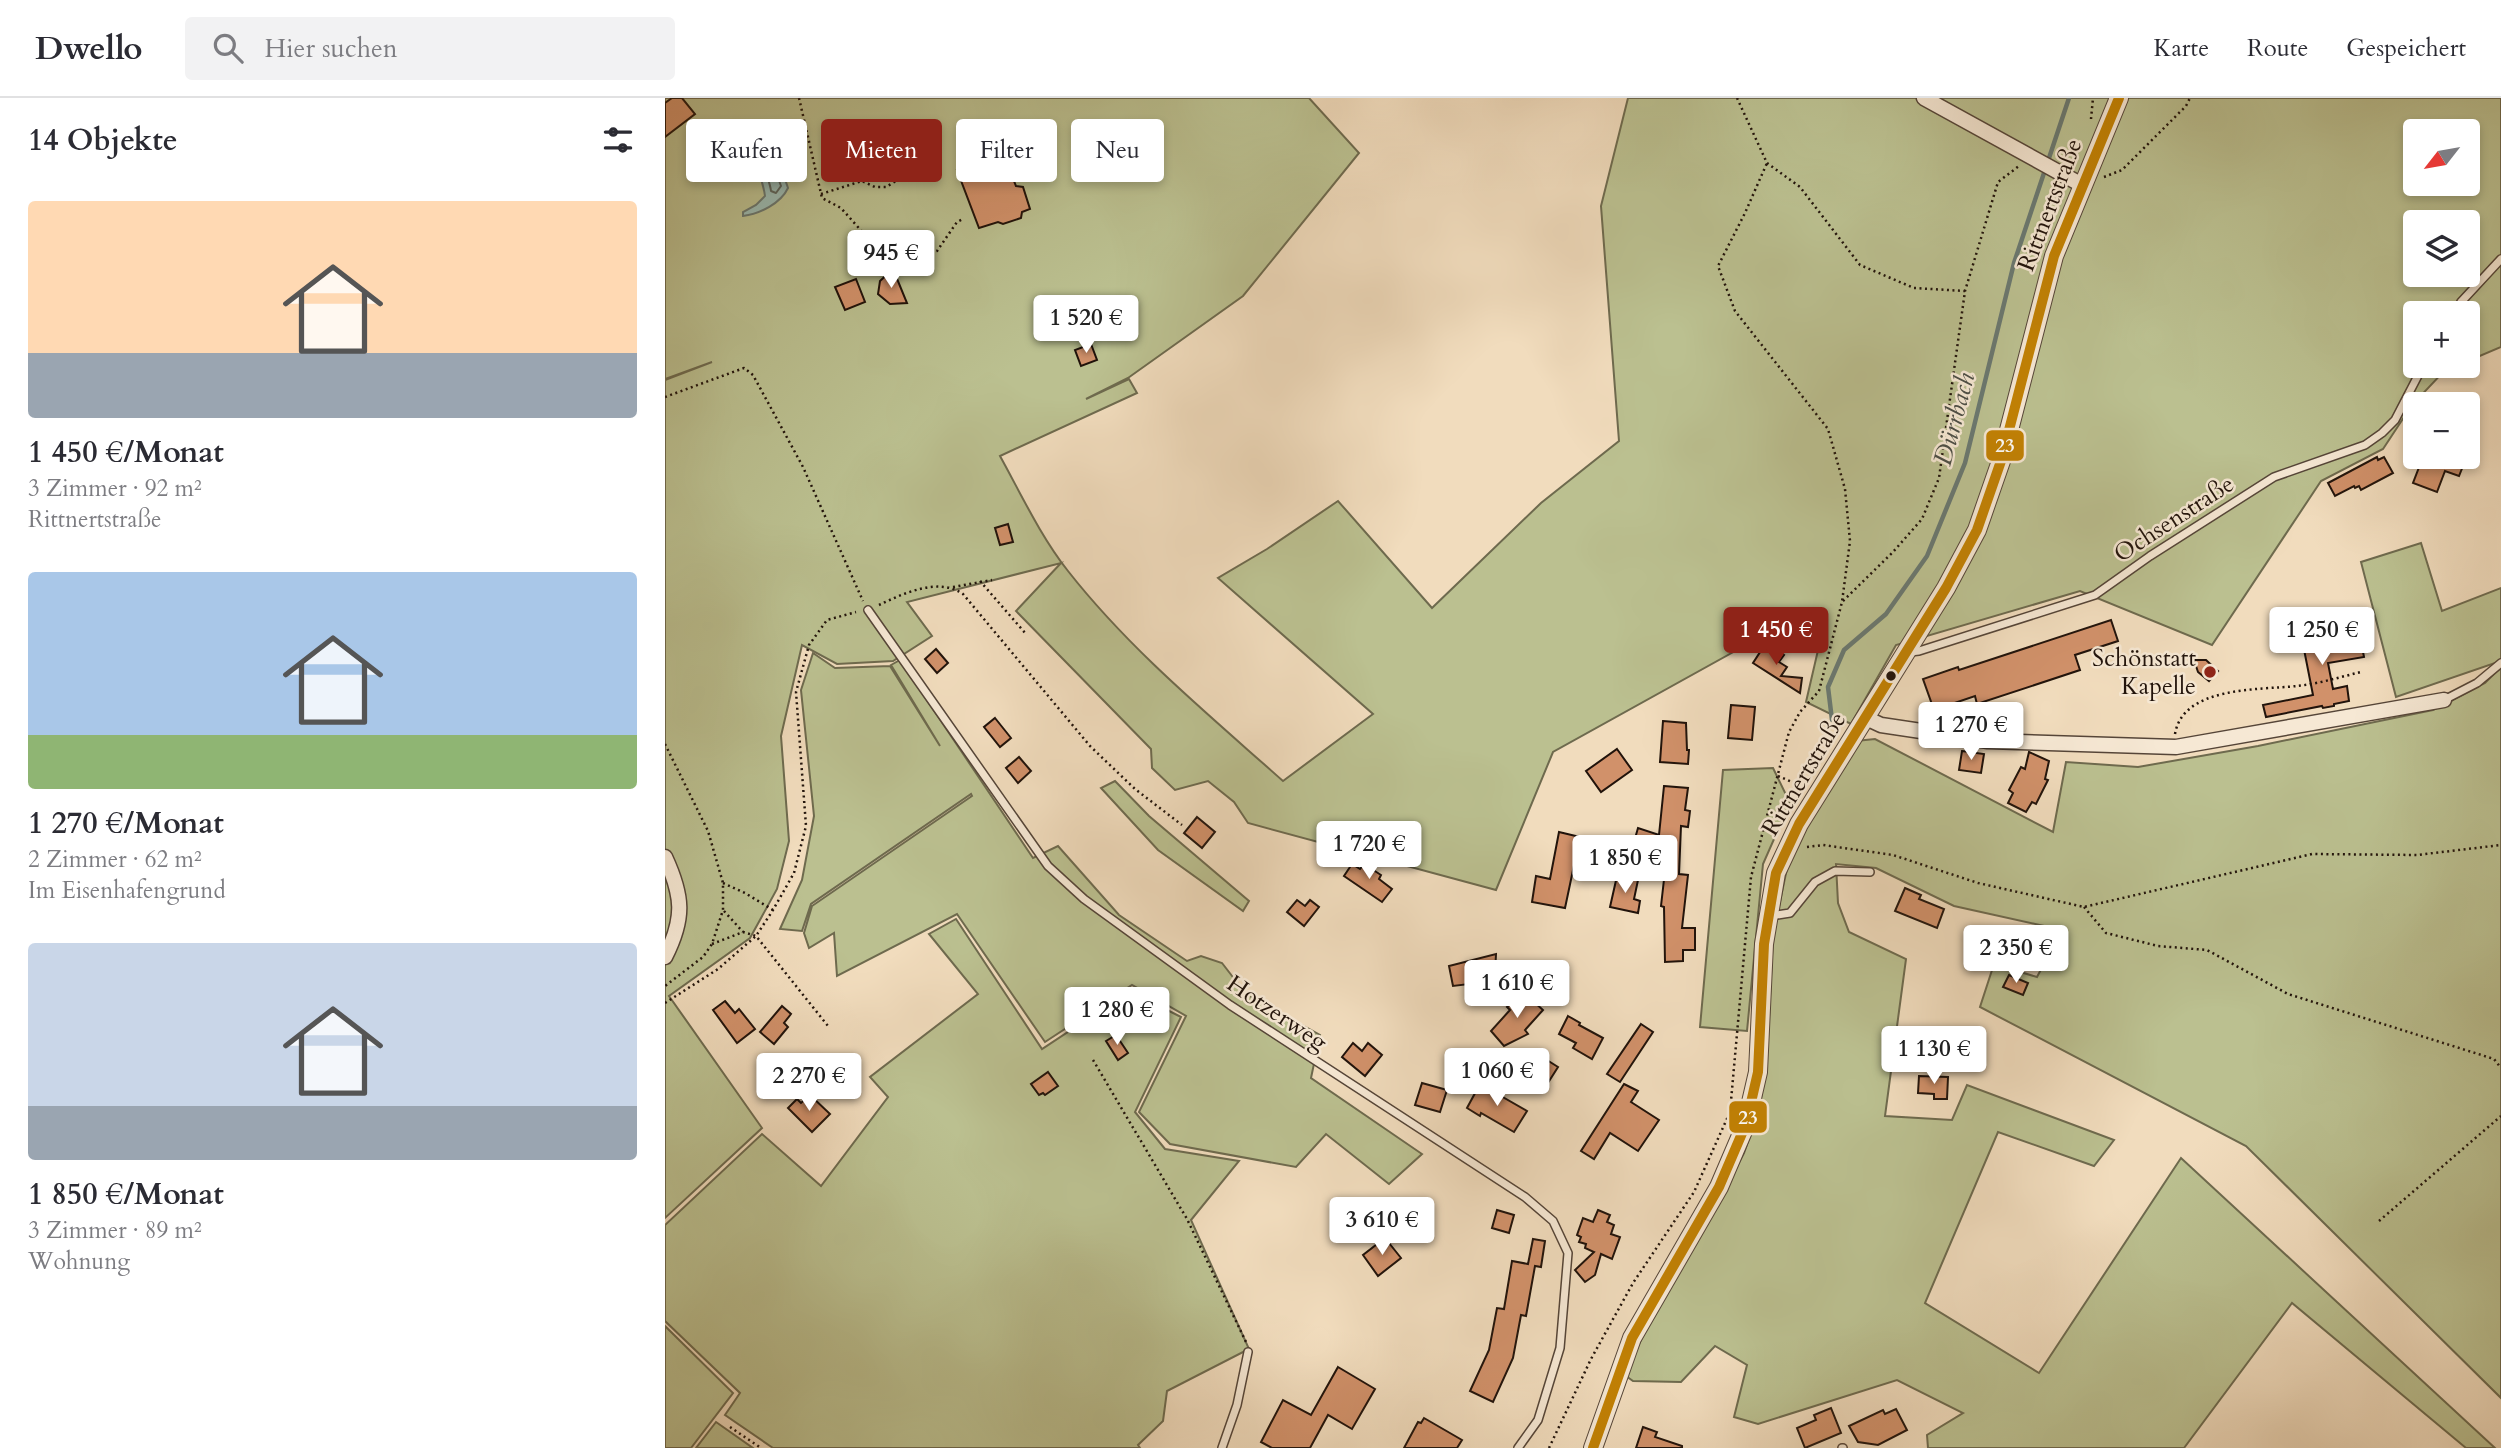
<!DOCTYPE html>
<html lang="de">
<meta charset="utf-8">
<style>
:root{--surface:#fff;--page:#f2f2f3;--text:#2b2b33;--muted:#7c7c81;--line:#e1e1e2;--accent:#8f2418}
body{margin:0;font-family:Cardo,serif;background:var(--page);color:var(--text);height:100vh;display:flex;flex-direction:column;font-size:26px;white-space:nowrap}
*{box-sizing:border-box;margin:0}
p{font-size:23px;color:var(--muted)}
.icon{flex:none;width:38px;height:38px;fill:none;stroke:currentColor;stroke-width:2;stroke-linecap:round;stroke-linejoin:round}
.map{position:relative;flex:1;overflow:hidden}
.drawer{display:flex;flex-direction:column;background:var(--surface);width:665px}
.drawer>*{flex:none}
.guide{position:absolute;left:21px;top:21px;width:665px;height:63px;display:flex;gap:14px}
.needle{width:46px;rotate:239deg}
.controls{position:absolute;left:1738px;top:21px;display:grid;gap:14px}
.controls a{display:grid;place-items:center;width:77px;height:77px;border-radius:7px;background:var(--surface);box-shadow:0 4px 10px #0003;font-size:35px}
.price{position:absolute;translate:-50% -60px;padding:0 16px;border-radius:7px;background:#fff;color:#222;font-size:23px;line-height:46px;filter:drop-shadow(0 2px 4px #0008)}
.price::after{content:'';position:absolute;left:50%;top:42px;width:21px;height:16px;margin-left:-10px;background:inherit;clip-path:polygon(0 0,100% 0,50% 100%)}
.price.current{background:var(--accent);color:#fff}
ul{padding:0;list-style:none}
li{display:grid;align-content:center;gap:14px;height:371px;padding:0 28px}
li span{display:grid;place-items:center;height:217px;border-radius:7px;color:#555}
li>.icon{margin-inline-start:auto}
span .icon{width:126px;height:126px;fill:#fffc;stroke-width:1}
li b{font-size:30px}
h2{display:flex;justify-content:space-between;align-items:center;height:84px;padding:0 28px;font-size:30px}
.pill{padding:0 24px;border-radius:7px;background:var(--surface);box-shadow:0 4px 10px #0003;font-size:24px;line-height:63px}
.pill.current{background:var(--accent);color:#fff}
header{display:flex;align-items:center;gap:42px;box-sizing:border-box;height:98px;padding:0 35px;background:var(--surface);border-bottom:2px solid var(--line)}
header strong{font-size:33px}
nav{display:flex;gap:38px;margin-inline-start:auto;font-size:24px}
.search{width:490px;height:63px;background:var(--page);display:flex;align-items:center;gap:18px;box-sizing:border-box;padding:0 24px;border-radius:7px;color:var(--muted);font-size:26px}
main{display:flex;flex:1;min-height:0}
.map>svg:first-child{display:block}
.green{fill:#bbc090;stroke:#6e6a4e;stroke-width:2;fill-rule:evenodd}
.water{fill:#9bbbb3;stroke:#6a7870;stroke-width:2}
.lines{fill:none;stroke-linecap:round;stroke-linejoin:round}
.shore{stroke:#5e675f;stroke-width:2}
.stream{stroke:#6a7870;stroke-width:4.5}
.building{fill:#d1916a;stroke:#21130b;stroke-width:2}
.service-casing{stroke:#554538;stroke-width:10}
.minor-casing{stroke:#554538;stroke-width:17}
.tertiary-casing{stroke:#554538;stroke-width:20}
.path{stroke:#21130b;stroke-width:2.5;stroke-dasharray:2 3.5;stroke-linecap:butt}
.service{stroke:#f6e8d4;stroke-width:7}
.minor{stroke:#f6e8d4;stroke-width:14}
.tertiary{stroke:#f6e8d4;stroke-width:18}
.bus-1-casing{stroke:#f6e8d4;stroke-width:16}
.bus-1{stroke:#c28103;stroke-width:10}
.poi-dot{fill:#8f2418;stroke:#f6e8d4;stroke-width:2.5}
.bus-dot{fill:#21130b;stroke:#f6e8d4;stroke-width:2.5}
.labels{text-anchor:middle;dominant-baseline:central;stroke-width:5;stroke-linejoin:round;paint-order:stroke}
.street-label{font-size:24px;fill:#21130b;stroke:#f6e8d4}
.poi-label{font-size:24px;fill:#21130b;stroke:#f6e8d4;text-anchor:end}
.water-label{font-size:26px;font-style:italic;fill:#4c4e46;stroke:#f6e8d4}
.line-badge{stroke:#f6e8d4;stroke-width:2.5}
.badge-label{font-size:19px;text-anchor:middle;font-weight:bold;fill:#fff}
</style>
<header>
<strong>Dwello</strong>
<div class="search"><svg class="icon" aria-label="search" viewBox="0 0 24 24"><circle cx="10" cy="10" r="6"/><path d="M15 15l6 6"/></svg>Hier suchen</div>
<nav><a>Karte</a><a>Route</a><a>Gespeichert</a></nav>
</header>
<main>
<section class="drawer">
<h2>14 Objekte<svg class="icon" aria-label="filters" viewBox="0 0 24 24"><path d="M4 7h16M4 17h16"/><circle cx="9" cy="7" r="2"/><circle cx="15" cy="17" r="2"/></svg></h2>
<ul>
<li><span style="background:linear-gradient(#ffd9b3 70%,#9aa5b1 0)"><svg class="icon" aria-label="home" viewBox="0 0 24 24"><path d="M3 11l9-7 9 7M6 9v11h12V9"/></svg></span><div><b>1 450 €/Monat</b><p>3 Zimmer · 92 m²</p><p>Rittnertstraße</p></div></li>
<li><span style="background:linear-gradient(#a9c7e8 75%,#8fb573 0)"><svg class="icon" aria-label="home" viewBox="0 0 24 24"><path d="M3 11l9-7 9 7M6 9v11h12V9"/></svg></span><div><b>1 270 €/Monat</b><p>2 Zimmer · 62 m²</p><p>Im Eisenhafengrund</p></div></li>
<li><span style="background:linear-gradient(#c9d6e8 75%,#9aa5b1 0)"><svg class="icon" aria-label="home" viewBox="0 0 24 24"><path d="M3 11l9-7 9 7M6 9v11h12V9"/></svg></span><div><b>1 850 €/Monat</b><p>3 Zimmer · 89 m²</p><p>Wohnung</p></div></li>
</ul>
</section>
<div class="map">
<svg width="1836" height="1350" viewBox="0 0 1836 1350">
<rect width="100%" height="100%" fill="#f1dcbd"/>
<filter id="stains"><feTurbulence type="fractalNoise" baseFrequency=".00286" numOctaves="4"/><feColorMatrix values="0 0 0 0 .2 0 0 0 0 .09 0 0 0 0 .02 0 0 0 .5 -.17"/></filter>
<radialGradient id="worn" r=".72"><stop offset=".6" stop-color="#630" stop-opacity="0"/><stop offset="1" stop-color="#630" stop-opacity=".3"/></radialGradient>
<g class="green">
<path d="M0,0H644L694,55L578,198L463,280L421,301L464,281L472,295L335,358C356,396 376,439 403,473C465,552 544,617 618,683L708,616L553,480L602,451L673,403L767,510L876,405L954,343L936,108L963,0H1836V249L1803,263L1802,215H1750V268H1791L1780,272L1747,307L1718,351L1656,383L1547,547L1415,493L1231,547L1186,626L1141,604L1157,535L1110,531L888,654L831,792L583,725L569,704L543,683L510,692L487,670L486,651L351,513L396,465L242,504L267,538L228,563L172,566L137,547L116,638L124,743L112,791L85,840L4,898L97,1030L0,1120V282L47,264L0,281ZM1750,33H1802V86H1750ZM1750,124H1802V177H1750Z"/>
<path d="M1756,445L1777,513L1836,490V563L1731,599L1696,464Z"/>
<path d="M148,555L170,570L225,568L275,648L226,567L235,562L368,760L393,748L454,817L522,863L536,858L557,865L581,896L655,937L646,980L757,1056L724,1086L661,1036L631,1069L505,1046L474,1014L521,918L467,887L380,944L292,816L172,878L169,835L144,850L139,835L147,808L307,698L306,696L146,806L137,833L115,831L137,782L149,718L136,592Z"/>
<path d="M1836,569V1300L1581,1048L1315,909L1329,866L1372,879L1397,832L1289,808L1211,770L1171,766L1173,805L1184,834L1241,861L1220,1018L1287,1022L1302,987L1449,1042L1429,1068L1333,1034L1260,1205L1374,1275L1516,1060L1830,1350H1801L1627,1205L1519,1350H1263L1262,1337L1298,1315L1232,1282L1093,1326L1069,1319L1082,1267L1050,1248L1016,1284L968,1283L961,1278L966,1264L984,1224L1040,1129L1079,1055L1095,1009L1103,939L1108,837L1124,761L1191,643L1210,641L1388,734L1401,664L1473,669L1593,648L1768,612L1820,585Z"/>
<path d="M1108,670L1125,705L1098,766L1082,933L1035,929L1058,672Z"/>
<path d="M450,683L484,718L584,803L578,813L493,752L436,690Z"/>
<path d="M291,821L377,951L465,893L516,919L470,1014L500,1051L574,1063L526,1122L584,1251L502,1293L498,1323L473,1347L475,1350H108L60,1317L75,1295L0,1223V1127L97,1036L156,1088L223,999L205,979L313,896L264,836Z"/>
<path d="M0,1228L68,1295L26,1350H0Z"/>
<path d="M51,1324L88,1350H31Z"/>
</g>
<path class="water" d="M99,48L109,49L123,90C116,105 95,116 78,118V114L91,107L100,98C98,82 90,69 91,54Z"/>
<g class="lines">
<path class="shore" d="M101,56L105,58L116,88L111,95L106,93C105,83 97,67 98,58Z"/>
<path class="stream" d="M1167,622L1163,589L1179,552L1221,516L1262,458L1300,365L1349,165L1404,0"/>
</g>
<g class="building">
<path d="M7,0H17L30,16L0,39V5Z"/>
<path d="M338,55L351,88L358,89L365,111L357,114L356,120L338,126L333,124L314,130L292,72Z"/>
<path d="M228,171L242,205L225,206L213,196L215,183Z"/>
<path d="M191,181L200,204L180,212L170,189Z"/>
<path d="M426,246L432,262L416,268L410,252Z"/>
<path d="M1712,359L1713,362L1719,359L1728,375L1696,392L1694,388L1690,390L1689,388L1670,398L1663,385Z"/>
<path d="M1758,359H1797L1796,362L1800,363L1794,378L1780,373L1772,394L1748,385Z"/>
<path d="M343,426L348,444L335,447L330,430Z"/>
<path d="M1446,522L1453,543L1410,557L1415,572L1312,606L1310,598L1269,612L1258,581L1293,569L1294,572Z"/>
<path d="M1655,522L1657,535L1693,528L1699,559L1663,565L1668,591L1682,588L1684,603L1669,606V608L1658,610L1657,608L1601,619L1598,607L1648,597L1634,526Z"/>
<path d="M1101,545L1119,557L1114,564L1122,569L1116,578L1137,580L1135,595L1088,565Z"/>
<path d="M271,551L283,565L272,575L260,561Z"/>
<path d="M1529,562H1541L1553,573L1544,583L1533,574Z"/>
<path d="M1066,607L1090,609L1087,642L1063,640Z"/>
<path d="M330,620L346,640L335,649L319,629Z"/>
<path d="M998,623L1021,625L1022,652H1024L1023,666L995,664Z"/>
<path d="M952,651L967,672L936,694L921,673Z"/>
<path d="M1297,653L1319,656L1316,675L1294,672Z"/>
<path d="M1364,654L1384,663L1380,681L1383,682L1371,706L1367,704L1361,714L1343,705L1348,695L1344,692L1356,669L1360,671Z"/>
<path d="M354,659L366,673L353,685L341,670Z"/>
<path d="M999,688L1023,690L1020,712L1025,713L1023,729L1016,728L1014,776L1023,777L1017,830H1030V852H1018V863L1000,864L999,809L996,808L1002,755L969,744L973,730L994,737Z"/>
<path d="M532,719L550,734L537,750L519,735Z"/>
<path d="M894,734L915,739L900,810L867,804L871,778L885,781Z"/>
<path d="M687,766L695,771L699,766L716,777L714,781L727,791L717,804L679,778Z"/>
<path d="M952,778L973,782L969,801L975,803L973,815L945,809Z"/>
<path d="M1240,790L1256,797L1254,801L1279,811L1272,830L1230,813Z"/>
<path d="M632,802L640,808L645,802L654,809L639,828L622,814Z"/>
<path d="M831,856L830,876L812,881L813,885L788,888L784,868Z"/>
<path d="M1344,877L1363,885L1358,897L1338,889Z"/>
<path d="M857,893L878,912L860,932L863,936L839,948L826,933L845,912L842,909Z"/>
<path d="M60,903L70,915L74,911L90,931L72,945L48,912Z"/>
<path d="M117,908L126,916L119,925L123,929L109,946L95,934Z"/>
<path d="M903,918L915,925L914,927L938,940L927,961L908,950L911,945L894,936Z"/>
<path d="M976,926L988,934L955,984L942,976Z"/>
<path d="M451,937L463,955L453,962L441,943Z"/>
<path d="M688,945L697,953L703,945L717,957L700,978L677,959Z"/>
<path d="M866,952L893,969L881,988L854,972Z"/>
<path d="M110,959L127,977L114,989L98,972Z"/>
<path d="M383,974L393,988L380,997L378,995L374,997L366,986Z"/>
<path d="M1254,978L1283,979L1282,1001H1269V996L1253,995Z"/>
<path d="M757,985L782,992L775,1014L750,1007Z"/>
<path d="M815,986L862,1013L849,1034L816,1015L815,1018L802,1010Z"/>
<path d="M959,986L973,993L966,1004L994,1022L973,1053L945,1035L929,1061L916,1053Z"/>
<path d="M145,997L165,1016L147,1034L123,1010L132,1001L136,1005Z"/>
<path d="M832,1112L849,1117L844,1135L827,1130Z"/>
<path d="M933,1112L945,1117L942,1124L949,1127L946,1136L955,1139L947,1161L936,1156L930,1177L920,1184L910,1172L929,1154L920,1150L921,1146L914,1144L916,1139L912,1137L918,1120L928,1124Z"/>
<path d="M720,1140L736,1160L713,1178L698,1157Z"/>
<path d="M868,1141L880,1143L876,1169L870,1168L861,1218L856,1217L848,1260L828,1304L805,1293L824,1252L832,1210L839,1211L847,1163L863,1166Z"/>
<path d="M673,1269L710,1291L687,1331L663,1317L645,1350H607L596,1344L618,1302L646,1317Z"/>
<path d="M1166,1310L1176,1335L1140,1350L1132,1330L1151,1322L1149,1317Z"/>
<path d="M1231,1311L1242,1332L1213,1347L1193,1344L1184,1328L1218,1312L1220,1316Z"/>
<path d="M759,1320L797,1342L792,1350H739L753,1324L756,1325Z"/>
<path d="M978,1329L992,1334L990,1339L1017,1348V1350H971Z"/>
</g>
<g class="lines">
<g class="service-casing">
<g id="service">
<path d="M1790,215L1796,204L1836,161"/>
<path d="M203,512L383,768L419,801L565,907L860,1099L888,1123L903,1155L895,1250L873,1322L853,1350"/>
<path d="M1245,554L1254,553L1430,497L1485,458L1609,379L1700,347L1717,335L1730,322L1758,268"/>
<path d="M1779,602L1812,585L1836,565"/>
<path d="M1106,818L1125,815L1150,784L1170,773L1205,774"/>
<path d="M557,1350L572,1307L583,1254"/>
<path d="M1177,1350H1178"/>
</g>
</g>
<g class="minor-casing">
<g id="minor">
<path d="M1259,0L1417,87"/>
<path d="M1201,620L1216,627L1323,643L1511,649L1779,602"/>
<path d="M0,759C18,798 20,820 0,859"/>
</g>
</g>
<g class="tertiary-casing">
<path id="tertiary" d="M928,1350L967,1240L1054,1089L1081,1026L1093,974L1099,846L1111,775L1134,726L1281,490L1312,432L1336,363L1389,158L1454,0"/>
</g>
<g class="path">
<path d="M134,0L157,100L176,110L200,137H216L232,148L240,151L260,156L272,153L292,124L298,121"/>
<path d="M1072,0L1102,65L1135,89L1195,167L1249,190L1300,193"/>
<path d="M1426,21L1428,0"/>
<path d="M1439,79L1457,72L1521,8L1525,0"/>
<path d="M156,96L197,83L210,89H221L246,74L257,64L262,42L270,28"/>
<path d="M0,299L79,270L88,277L138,369L198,503"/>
<path d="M315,483L361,536"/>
<path d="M288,489L327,482"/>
<path d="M1178,503L1228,454L1257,421L1274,380L1300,193L1333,84L1354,68"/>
<path d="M214,507C239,495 274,479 298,496L425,648L470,691L517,727"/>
<path d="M1510,636C1518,588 1594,592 1632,588C1653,586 1675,579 1696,574"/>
<path d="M0,646L43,733L58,785V812L47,846L38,859L0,888"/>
<path d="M1113,678L1139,689"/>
<path d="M1142,749L1158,747L1228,757L1313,785L1419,809L1647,756L1752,757L1836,747"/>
<path d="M58,785L80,795L108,812"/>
<path d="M1419,809L1441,835L1493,848L1542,852L1623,896L1829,961L1836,970"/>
<path d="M59,813L78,834"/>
<path d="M47,846L78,834L91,838L163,928"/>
<path d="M0,905L53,871L91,838L108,812L129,775L141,728L131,594L144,547L162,522L191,514"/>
<path d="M428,962L522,1121L581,1244"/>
<path d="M1714,1123L1836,1018"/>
<path d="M65,1329L96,1350"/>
<path d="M884,1350L926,1261L968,1185L1029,1094L1065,1014L1086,779L1124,634L1135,614L1154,593L1177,504L1185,443L1180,391L1163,331L1070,213L1053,168L1080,115L1102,65"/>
</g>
<use href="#service" class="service"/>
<use href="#minor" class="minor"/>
<use href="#tertiary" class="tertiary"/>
<g class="bus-1-casing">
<path id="bus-1" d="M928,1350L967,1240L1054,1089L1081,1026L1093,974L1099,846L1111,775L1134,726L1281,490L1312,432L1336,363L1389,158L1454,0"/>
</g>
<use href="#bus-1" class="bus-1"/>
</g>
<circle class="poi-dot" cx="1545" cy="574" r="7"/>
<circle class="bus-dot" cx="1226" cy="578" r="6"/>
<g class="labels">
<g class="street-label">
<text transform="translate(1385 107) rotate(-69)">Rittnertstraße</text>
<text transform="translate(1509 421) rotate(-33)">Ochsenstraße</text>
<text transform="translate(1139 676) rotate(-59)">Rittnertstraße</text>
<text transform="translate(612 915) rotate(34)">Hotzerweg</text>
</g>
<g class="poi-label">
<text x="1531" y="560">Schönstatt<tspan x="1531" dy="28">Kapelle</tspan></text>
</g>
<g class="water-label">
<text transform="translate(1289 321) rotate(-75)">Dürrbach</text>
</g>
</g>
<g class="line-badge">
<rect x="1320" y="331" width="40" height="33" rx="7" fill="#c28103"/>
<rect x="1063" y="1002" width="40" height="34" rx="7" fill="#c28103"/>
</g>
<g class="badge-label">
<text x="1340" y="354">23</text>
<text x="1083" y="1026">23</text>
</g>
<rect width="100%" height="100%" filter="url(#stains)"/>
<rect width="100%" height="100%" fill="url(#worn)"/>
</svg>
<div class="controls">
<a><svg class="needle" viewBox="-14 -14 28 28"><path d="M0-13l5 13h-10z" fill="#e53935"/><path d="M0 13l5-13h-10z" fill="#7c7c81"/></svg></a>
<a><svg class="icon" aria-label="layers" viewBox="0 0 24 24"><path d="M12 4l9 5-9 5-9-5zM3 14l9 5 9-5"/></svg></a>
<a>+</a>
<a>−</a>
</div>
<b class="price" style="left:226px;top:192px">945 €</b>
<b class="price" style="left:421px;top:257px">1 520 €</b>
<b class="price current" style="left:1111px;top:569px">1 450 €</b>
<b class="price" style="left:1657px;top:569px">1 250 €</b>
<b class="price" style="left:1306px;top:664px">1 270 €</b>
<b class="price" style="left:704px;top:783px">1 720 €</b>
<b class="price" style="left:960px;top:797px">1 850 €</b>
<b class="price" style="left:1351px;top:887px">2 350 €</b>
<b class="price" style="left:852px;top:922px">1 610 €</b>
<b class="price" style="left:452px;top:949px">1 280 €</b>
<b class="price" style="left:1269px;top:988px">1 130 €</b>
<b class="price" style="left:832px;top:1010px">1 060 €</b>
<b class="price" style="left:144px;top:1015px">2 270 €</b>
<b class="price" style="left:717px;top:1159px">3 610 €</b>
<div class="guide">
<a class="pill">Kaufen</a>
<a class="pill current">Mieten</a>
<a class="pill">Filter</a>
<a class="pill">Neu</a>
</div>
</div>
</main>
